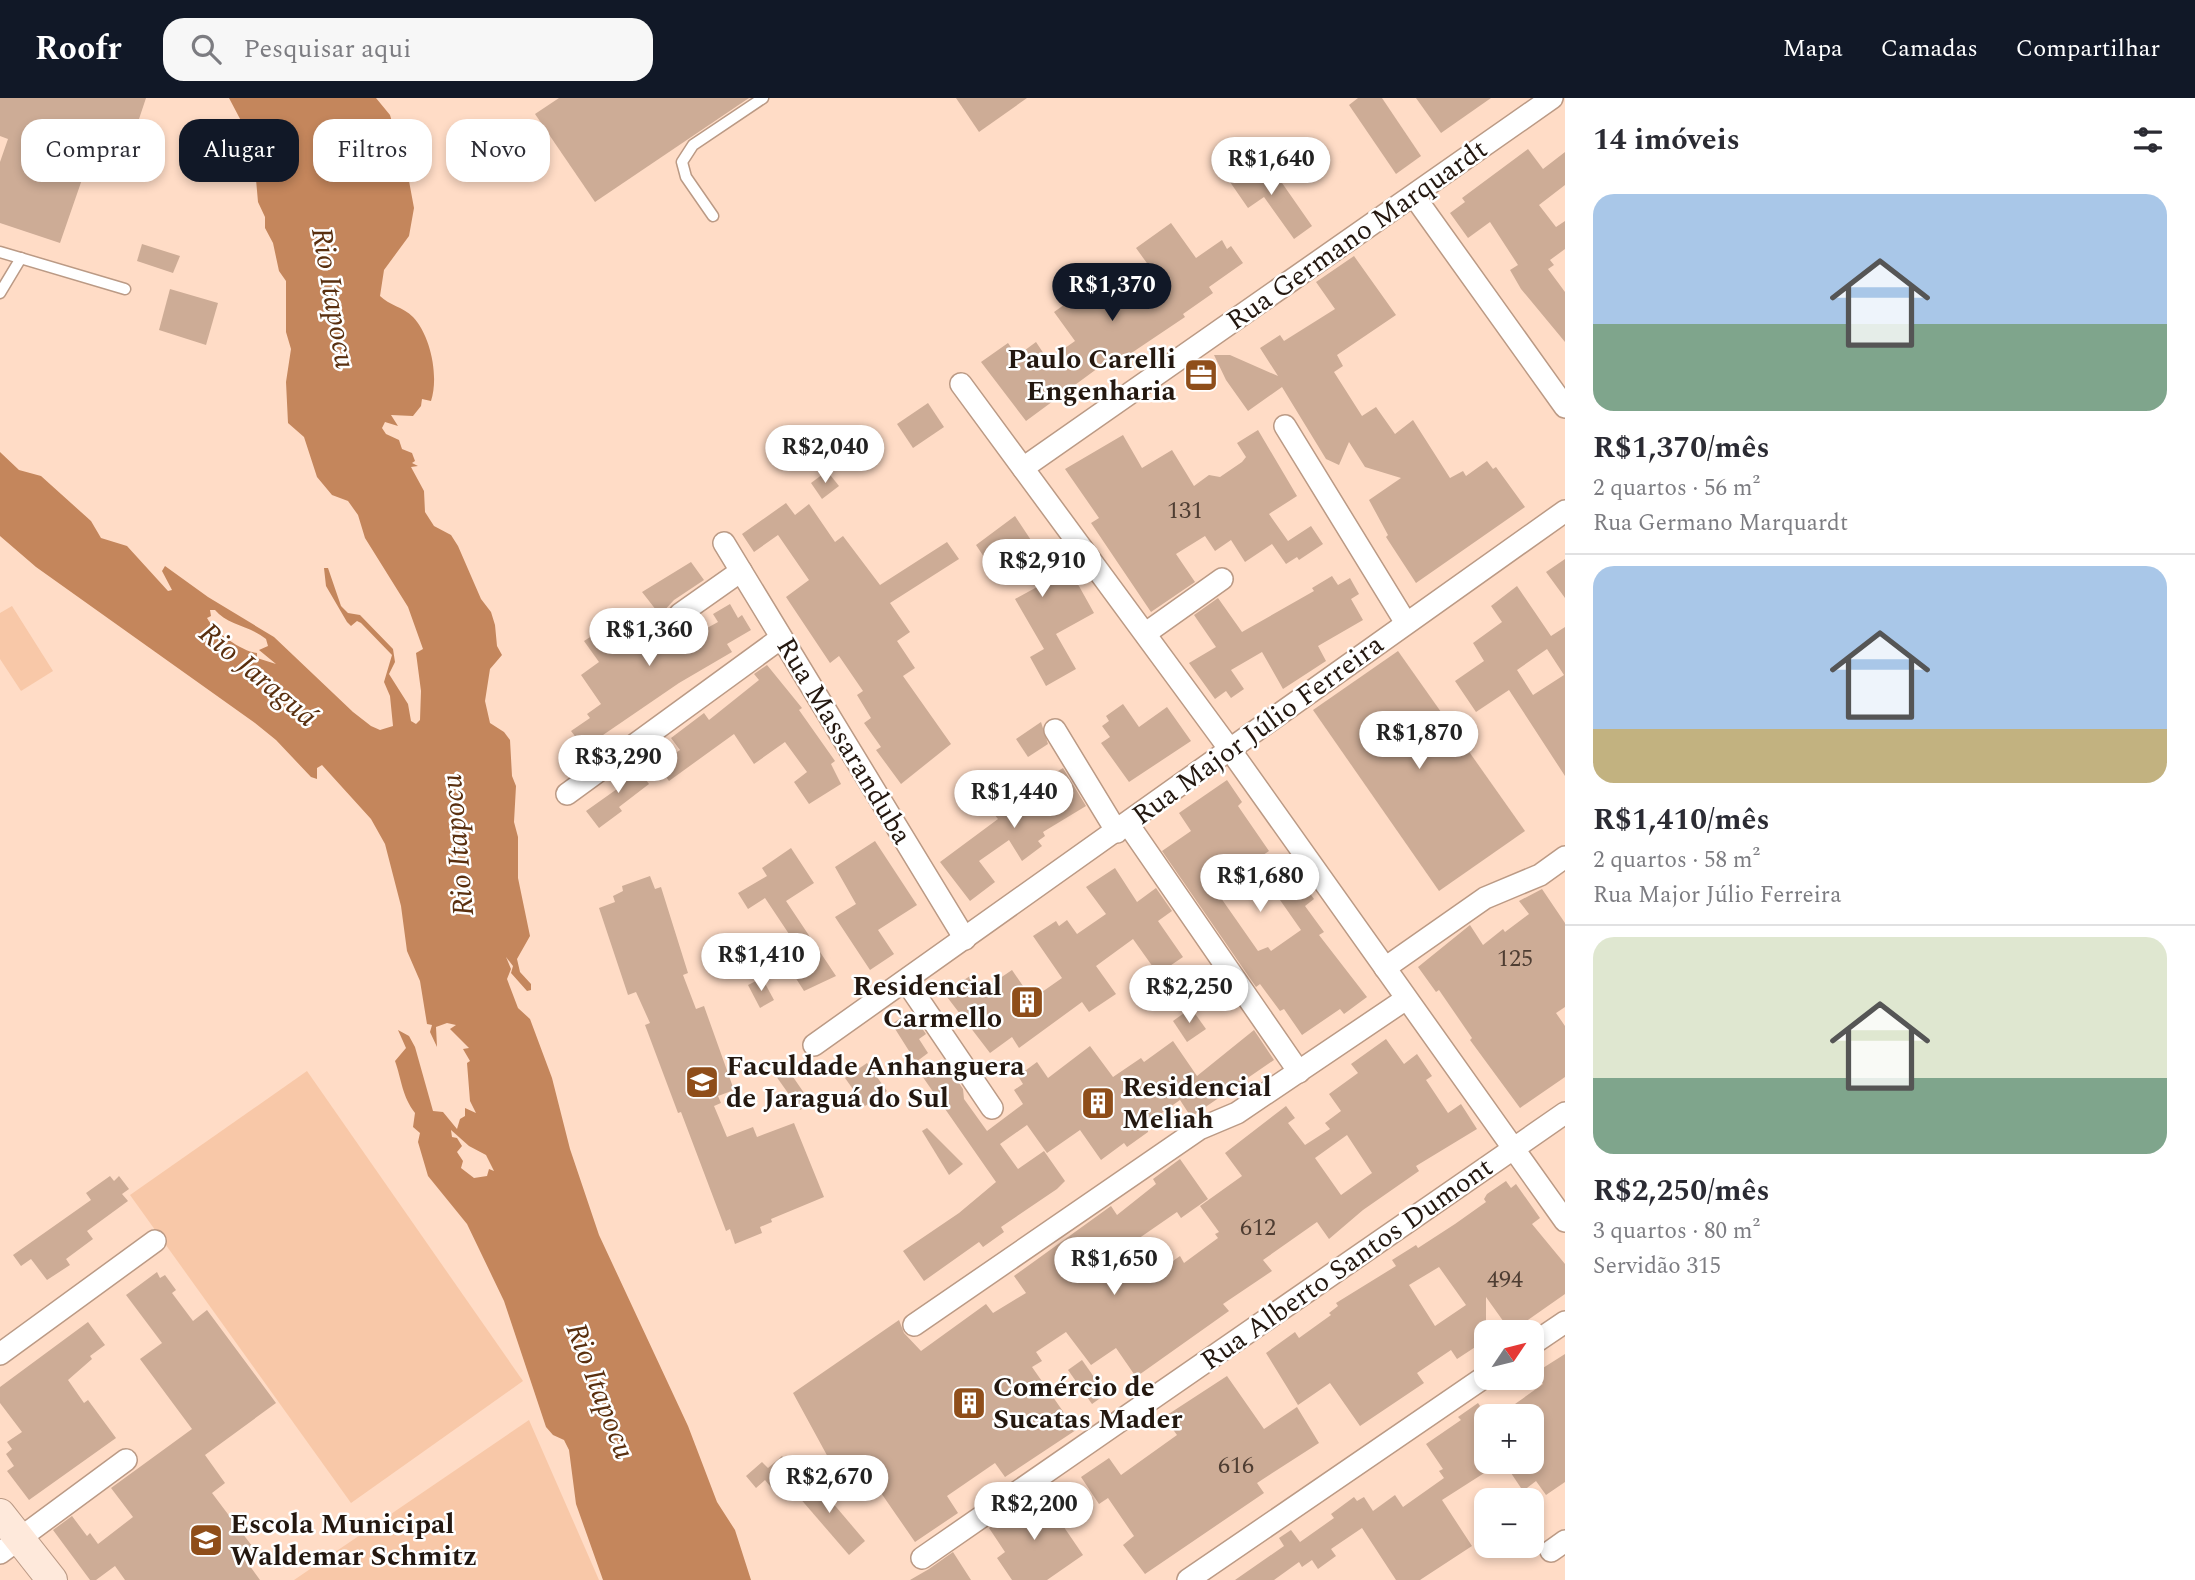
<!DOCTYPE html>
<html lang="pt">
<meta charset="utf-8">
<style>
:root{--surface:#fff;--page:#f7f7f7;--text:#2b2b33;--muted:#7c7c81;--line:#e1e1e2;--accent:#111827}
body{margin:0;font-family:Spectral,serif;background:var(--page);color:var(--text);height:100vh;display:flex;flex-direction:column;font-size:26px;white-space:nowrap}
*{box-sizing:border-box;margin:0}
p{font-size:23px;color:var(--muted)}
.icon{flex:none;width:38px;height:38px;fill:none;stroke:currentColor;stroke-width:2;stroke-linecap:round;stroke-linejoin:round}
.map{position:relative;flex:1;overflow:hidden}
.side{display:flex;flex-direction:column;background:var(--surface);width:630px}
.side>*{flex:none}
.guide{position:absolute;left:21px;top:21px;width:665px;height:63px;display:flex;gap:14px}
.needle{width:46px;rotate:55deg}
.tools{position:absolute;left:1474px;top:1222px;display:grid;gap:14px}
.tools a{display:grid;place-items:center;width:70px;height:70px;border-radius:14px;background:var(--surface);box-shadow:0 4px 10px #0003;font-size:35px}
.price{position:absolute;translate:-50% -60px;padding:0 16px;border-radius:24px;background:#fff;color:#222;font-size:23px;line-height:46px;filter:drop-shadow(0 2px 4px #0008)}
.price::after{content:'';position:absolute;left:50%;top:42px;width:21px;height:16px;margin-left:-10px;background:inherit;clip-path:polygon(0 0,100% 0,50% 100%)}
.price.on{background:var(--accent);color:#fff}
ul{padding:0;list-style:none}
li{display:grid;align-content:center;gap:14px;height:371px;padding:0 28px}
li+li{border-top:2px solid var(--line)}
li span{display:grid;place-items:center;height:217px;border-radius:21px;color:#555}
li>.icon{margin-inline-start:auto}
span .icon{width:126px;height:126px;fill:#fffc;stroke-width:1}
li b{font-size:30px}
h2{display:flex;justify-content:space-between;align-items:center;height:84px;padding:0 28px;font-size:30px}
.tag{padding:0 24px;border-radius:21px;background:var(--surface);box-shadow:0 4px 10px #0003;font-size:24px;line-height:63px}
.tag.on{background:var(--accent);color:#fff}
header{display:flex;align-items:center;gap:42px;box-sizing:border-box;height:98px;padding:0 35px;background:var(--accent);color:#fff}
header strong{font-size:33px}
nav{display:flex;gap:38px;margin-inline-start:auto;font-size:24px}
.search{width:490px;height:63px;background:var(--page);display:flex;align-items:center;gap:18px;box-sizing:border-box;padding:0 24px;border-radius:21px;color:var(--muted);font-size:26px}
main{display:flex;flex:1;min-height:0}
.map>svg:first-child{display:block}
.green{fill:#f8c8a8}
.water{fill:#c4865c;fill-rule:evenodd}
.building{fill:#cdac96;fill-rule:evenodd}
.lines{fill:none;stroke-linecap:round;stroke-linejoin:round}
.lane-casing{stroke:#bb9a85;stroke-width:13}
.street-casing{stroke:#bb9a85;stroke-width:24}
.secondary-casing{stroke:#bb9a85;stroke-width:32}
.lane{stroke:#fff;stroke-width:10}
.street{stroke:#fff;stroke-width:21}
.secondary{stroke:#fee9db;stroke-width:30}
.labels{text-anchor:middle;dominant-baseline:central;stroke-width:5;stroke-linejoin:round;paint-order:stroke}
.number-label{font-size:24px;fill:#4e3d32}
.street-label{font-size:28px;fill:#241810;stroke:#fff}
.poi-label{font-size:28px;font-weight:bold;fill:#241810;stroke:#fff;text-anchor:start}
.water-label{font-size:30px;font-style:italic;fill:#592f0f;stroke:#fff}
</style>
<header>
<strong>Roofr</strong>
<div class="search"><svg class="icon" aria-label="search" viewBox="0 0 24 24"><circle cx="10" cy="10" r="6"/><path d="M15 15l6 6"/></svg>Pesquisar aqui</div>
<nav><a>Mapa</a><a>Camadas</a><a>Compartilhar</a></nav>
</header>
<main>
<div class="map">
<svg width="1565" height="1482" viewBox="0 0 1565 1482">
<rect width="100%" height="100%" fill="#ffdcc6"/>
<g class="green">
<path d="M12,508L53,573L21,593L0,561V515Z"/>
<path d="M307,973L523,1283L351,1405L130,1097Z"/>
<path d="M529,1322L599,1482H294Z"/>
</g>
<path class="water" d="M229,0H376L390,17L394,31L387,44L386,54L396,71L409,83L414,110L409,138L384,172L380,198C389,207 403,209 413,219C431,238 439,279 431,303L422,301L421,308L413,318L391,317L398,328L385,324L382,330L386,336L399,342L402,351L412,355L415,363L412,365L418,368L411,369L424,393L425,414L434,428L451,437L458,448L481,501L491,514L495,527L497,548L502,557L490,571L485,603L490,625L504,634L510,642L512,678L516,688L514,724L518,739V780L530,838L517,861L520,874L531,886V892L527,893L511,875L513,868L506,859L511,871L507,881L518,910L530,921L552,980L570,1051L599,1137L688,1328L717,1404L735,1432L751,1482H603L576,1406L569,1352L564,1342L553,1337L546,1329L504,1203L467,1126L428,1078L418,1044L420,1035L413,1029L415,1015C402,998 402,983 395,963L406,950L398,932L409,938L415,949L433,1013L443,1014L457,1031L460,1021L465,1018V1010L476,1015L470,1003L467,965L470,963L463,951L469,950L450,931L456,927L447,925L436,929L437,949L430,934L432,927L427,926L420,883L407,853L401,808L385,746L371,721L322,667L317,670V681L311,679L276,642L255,625L36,469L0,438V354L19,372L41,378L91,423L101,440L127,448L168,493L172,492L162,473L165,468L208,499L274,539L353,614L371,628L380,632L393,628L390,598L384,584L392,557L361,525L357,523L351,528L347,524L326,488L324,470H328L341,508L348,515L360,517L393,551L395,564L389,576L408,606L411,623L416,626L420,622L421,593L416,555L423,551L408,509L365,440L358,417L348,403L332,397L317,379L304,339L288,325L286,284L291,251L286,234V183L279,173L273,145L265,130V119L258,104L255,70L249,60L248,36ZM210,512H215C227,527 251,528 266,541L268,548L259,552L276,566L257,560V555C243,554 214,534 207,520L211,518ZM451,1032L469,1048L486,1057L494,1073L489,1071L487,1078L474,1080L461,1070L463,1063L457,1054L462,1048L457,1040L452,1039Z"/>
<g class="building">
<path d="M0,0H146L120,78L87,67L60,145L0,125V64L8,41L0,38Z"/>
<path d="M559,0H749L595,104L535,16Z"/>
<path d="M956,0H1027L979,34Z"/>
<path d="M1358,0H1382L1421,58L1396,76L1349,7Z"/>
<path d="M1416,0H1491L1441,35Z"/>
<path d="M1528,51L1543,71L1565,54V87L1539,107L1556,129L1565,123V151L1550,162L1554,167L1548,171L1565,194V244L1521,191L1510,172L1518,167L1490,124L1468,140L1450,115L1465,104L1462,100Z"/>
<path d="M1266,62L1312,128L1294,141L1264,99L1248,110L1230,84Z"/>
<path d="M1171,125L1196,160L1222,142L1227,151L1231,148L1243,165L1209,189L1213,195L1183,216L1185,219L1121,262L1117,256L1026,323L981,264L1008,245L1017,258L1036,244L1048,262L1075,243L1054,214L1089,189L1102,207L1120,194L1130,209L1162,186L1136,150Z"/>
<path d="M142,146L180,158L173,175L137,163Z"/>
<path d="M1354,158L1396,217L1337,257L1343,268L1334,274L1362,318L1376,309L1395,336L1413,322L1450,380L1463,373L1466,378L1487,363L1493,371L1496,369L1525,409L1416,485L1386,439L1388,437L1369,402L1401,380L1365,369L1349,344L1339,367L1326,361L1282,289L1248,313L1226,282L1214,257H1230L1278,278L1260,250L1280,237L1284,243L1335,211L1316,184Z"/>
<path d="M170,191L218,205L206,247L159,232Z"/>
<path d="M928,305L944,329L913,350L897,326Z"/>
<path d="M1258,332L1297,398L1269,416L1288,443L1311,428L1323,446L1299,462L1297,459L1286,466L1272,446L1245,464L1231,442L1215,453L1205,438L1176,456L1195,484L1151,514L1091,425L1099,420L1065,371L1123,337L1142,370L1172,352L1194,388L1209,377L1220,379L1242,364L1246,359L1237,345Z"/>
<path d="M827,373L839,388L822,401L811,385Z"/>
<path d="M786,405L795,417L809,406L835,444L843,438L880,487L947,444L959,461L890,505L910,534L897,543L915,570L903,578L951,646L901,686L876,652L881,649L864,625L871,620L857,597L863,593L839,558L830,565L786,499L809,482L778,437L754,454L742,436Z"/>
<path d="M1015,418L1056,480L1070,472L1094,515L1056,536L1076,571L1046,588L1030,559L1044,551L1015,501L1037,489L1012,449L988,465L976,447Z"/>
<path d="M1565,461V500L1546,474Z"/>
<path d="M691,464L704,482L674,502L660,517L642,494Z"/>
<path d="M1332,478L1338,487L1350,480L1359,496L1351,501L1363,522L1318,548L1326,563L1283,591L1262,554L1231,572L1244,591L1231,600L1226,593L1215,601L1189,565L1216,549L1194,517L1218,500L1242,534L1314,493L1312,490Z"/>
<path d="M1517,488L1551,538L1565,529V678L1509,592L1476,614L1455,583L1484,563L1473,545L1502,524L1491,508ZM1547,551L1564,577L1533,597L1517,572Z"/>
<path d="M730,506L738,520L742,517L751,532L727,546L732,554L679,585L584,650L571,633L590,620L587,616L601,606L581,577L599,564L584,543L601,532L615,551L659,519L678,546L718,524L713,516Z"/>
<path d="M1398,553L1525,733L1439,793L1313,612Z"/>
<path d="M767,567L802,610L799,612L835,663L831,666L841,686L809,706L794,684L807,674L785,644L754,666L734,636L669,683L661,672L677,659L674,656L680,652L671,640L704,615L709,622L759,582L754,576Z"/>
<path d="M1123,606L1139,629L1167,609L1191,643L1129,684L1101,645L1110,639L1102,628L1109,623L1106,618Z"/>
<path d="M1041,624L1048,646L1028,659L1016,641Z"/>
<path d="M633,664L649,686L619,709L622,713L599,730L586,713L617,691L610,681Z"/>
<path d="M1063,670L1086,708L1043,734L1045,738L1038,743L1042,748L1022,763L1009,742L979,763L995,784L970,803L940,764L998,721L990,711L1016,692L1020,696Z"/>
<path d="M1227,682L1242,704L1238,708L1269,753L1214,790L1258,853L1268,849L1271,853L1301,832L1273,792L1296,776L1314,801L1305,808L1324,834L1319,837L1367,899L1344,916L1340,911L1302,937L1284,911L1280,913L1260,886L1256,889L1162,753L1191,733L1179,715Z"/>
<path d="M875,743L917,807L878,832L894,856L870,872L835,819L856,806L835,769Z"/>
<path d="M791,750L814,785L786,803L836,878L804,893L783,860L799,851L765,800L748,811L738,795L767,778L762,770Z"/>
<path d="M1115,770L1137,804L1156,790L1172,813L1158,823L1183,859L1158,876L1133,841L1096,868L1116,896L1089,914L1082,904L1019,950L1012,939L990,955L944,895L970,878L981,893L1012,872L1032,901L1062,880L1033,838L1056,823L1059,828L1067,822L1077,836L1106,816L1086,789Z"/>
<path d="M650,778L655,791L661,789L688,875L683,877L696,911L704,908L734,992L718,998L721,1005L714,1008L727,1039L753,1029L757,1039L794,1025L824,1099L771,1121L772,1124L760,1129L762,1135L735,1146L730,1131L726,1133L681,1014L678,1015L645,927L650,925L636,894L628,897L599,810L615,804L613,798L623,793L622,788Z"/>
<path d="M1542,791L1565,825V909L1556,915L1565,928V979L1520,1010L1470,942L1472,940L1439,892L1436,894L1418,869L1470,827L1483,847L1503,831L1505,834L1529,816L1519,803Z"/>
<path d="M1209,867L1222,885L1196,902L1184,885Z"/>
<path d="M762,880L774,902L760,910L748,887Z"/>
<path d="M1191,910L1206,931L1187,944L1173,923Z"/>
<path d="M910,913L926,936L919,941L928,955L916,964L892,926Z"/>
<path d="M1254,932L1274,962L1191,1019L1180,1002L1149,1024L1148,1034L1127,1049L1124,1045L1101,1062L1080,1032L1047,1055L1027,1027L1000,1046L1018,1071L1044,1053L1065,1083L1057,1091L1001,1129L1004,1134L983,1149L979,1144L924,1183L903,1153L959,1115L996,1084L920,975L951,973L963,991L964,1001L987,1033L1023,1006L1014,992L1023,986L1018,978L1037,964L1048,980L1090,948L1113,979L1141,960L1144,964L1173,943L1197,978Z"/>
<path d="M1386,941L1404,966L1417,956L1432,978L1426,982L1448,1015L1461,1006L1477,1031L1416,1068L1419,1073L1363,1112L1329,1141L1317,1124L1263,1162L1272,1173L1223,1206L1229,1213L1136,1279L1116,1250L1091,1267L1066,1234L1036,1254L1042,1263L1032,1269L1076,1332L1005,1379L995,1365L947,1398L958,1415L915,1444L870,1379L847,1394L793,1295L899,1222L904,1235L921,1253L986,1206L993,1215L1026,1195L1014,1178L1111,1108L1117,1117L1156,1086L1153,1081L1180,1061L1208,1101L1181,1120L1177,1114L1135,1143L1156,1175L1180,1158L1184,1165L1218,1140L1215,1136L1219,1134L1200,1108L1242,1078L1225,1055L1286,1008L1295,1020L1288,1025L1305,1047L1330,1031L1325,1025L1341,1013L1329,996L1358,975L1351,966ZM1347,1037L1372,1075L1341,1097L1315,1060Z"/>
<path d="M782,963L811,1005L800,1012L771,971Z"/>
<path d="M867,965L887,993L865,1008L845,980Z"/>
<path d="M927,1030L963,1066L949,1077L922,1033Z"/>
<path d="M110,1078L114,1083L119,1078L129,1091L122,1096L128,1103L87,1133L93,1141L66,1161L70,1167L47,1182L31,1161L21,1168L13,1157L91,1102L86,1095Z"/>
<path d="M1506,1083L1511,1090L1516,1086L1540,1120L1532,1126L1565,1166V1196L1511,1234L1486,1199V1242L1457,1261L1451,1252L1417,1275L1424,1285L1360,1328L1330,1285L1298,1307L1266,1255L1295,1234L1299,1240L1331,1217L1329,1215L1338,1208L1336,1205L1396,1168L1392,1162L1416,1147L1418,1150L1455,1126L1486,1104L1484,1101L1487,1096ZM1439,1169L1466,1207L1435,1228L1409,1187Z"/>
<path d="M157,1174L160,1180L165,1177L176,1192L172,1195L193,1223L207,1212L276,1305L205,1357L225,1385L212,1395L258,1456L247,1464L260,1482H125L115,1468L96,1482H90L53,1432L72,1418L87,1438L90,1435L98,1446L133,1419L111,1390L192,1331L140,1261L162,1245L126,1197Z"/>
<path d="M88,1224L105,1247L90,1258L92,1261L68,1282L84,1305L88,1302L116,1340L29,1402L7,1373L14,1368L6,1356L12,1351L7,1344L22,1334L0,1305V1289Z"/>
<path d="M1565,1256V1384L1546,1397L1536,1383L1523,1393L1503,1363H1531V1318H1523L1515,1306L1543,1286L1535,1275Z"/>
<path d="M1082,1262L1106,1296L1092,1306L1068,1272Z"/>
<path d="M1227,1278L1264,1331L1297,1309L1319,1345L1257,1385L1264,1395L1145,1476L1123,1447L1134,1438L1108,1400L1099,1406L1081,1379L1109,1360L1121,1377L1177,1337L1164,1319Z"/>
<path d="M1478,1305L1486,1317V1363H1503L1442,1402L1472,1448L1420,1482H1396L1362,1430L1331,1451L1336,1458L1318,1471L1312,1462L1302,1469L1299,1464L1274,1482H1235L1284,1448L1279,1440L1291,1432L1300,1444L1334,1420L1331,1416L1354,1399L1357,1403L1364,1399L1373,1413L1395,1397L1403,1409L1444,1380L1439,1373L1443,1371L1426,1346L1461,1322L1458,1319Z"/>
<path d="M782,1358L796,1375L775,1394L765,1382L756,1390L746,1378L762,1364L768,1370Z"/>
<path d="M809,1377L865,1443L849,1457L792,1391Z"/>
<path d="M1040,1394L1083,1457L1047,1482H1012L997,1460L1005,1454L989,1430Z"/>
<path d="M953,1454L971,1482H910L929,1471Z"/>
</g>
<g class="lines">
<g class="lane-casing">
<g id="lane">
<path d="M713,118L686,79L682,64L693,47L763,0"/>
<path d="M0,154L125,191"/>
<path d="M0,195L21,160"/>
</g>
</g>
<g class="street-casing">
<g id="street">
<path d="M1414,98L1565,309"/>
<path d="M961,286L1231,653L1565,1123"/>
<path d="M1285,328L1406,525"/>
<path d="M1023,370L1552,0"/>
<path d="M724,445L965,841"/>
<path d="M680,516L741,473"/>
<path d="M1146,535L1222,481"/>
<path d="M1055,632L1117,734"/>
<path d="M567,696L781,540"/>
<path d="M1128,726L1299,974"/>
<path d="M1385,870L1485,800L1540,777L1565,759"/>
<path d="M906,883L992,1010"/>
<path d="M814,947L1565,413"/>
<path d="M914,1227L1199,1031L1237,1015L1406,901"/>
<path d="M1531,1247L1565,1224"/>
<path d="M0,1256L155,1143"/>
<path d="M1551,1453L1565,1443"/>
<path d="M0,1455L126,1362"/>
<path d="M922,1460L1565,1015"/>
<path d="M1188,1482L1486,1278"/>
</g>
</g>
<g class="secondary-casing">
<path id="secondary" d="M0,1416L52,1482"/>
</g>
<use href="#lane" class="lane"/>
<use href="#street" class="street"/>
<use href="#secondary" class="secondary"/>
</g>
<defs>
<g id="office-square" transform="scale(1.75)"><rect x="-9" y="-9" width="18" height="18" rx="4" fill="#8f4e1a" stroke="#fff"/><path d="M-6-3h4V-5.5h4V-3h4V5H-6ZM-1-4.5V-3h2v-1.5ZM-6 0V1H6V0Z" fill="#fff"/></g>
<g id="building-square" transform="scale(1.75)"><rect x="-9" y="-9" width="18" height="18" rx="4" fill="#8f4e1a" stroke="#fff"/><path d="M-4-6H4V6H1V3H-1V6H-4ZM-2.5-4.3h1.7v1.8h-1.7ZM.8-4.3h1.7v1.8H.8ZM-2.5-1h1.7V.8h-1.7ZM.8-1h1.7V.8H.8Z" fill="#fff"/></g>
<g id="university-square" transform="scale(1.75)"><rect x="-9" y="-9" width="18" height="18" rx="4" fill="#8f4e1a" stroke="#fff"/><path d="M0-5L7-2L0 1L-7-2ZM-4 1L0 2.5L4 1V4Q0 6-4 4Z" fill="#fff"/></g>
<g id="school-square" transform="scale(1.75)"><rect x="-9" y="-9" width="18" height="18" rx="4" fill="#8f4e1a" stroke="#fff"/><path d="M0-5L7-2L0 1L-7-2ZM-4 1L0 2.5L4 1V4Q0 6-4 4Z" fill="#fff"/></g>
</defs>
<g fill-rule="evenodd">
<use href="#office-square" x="1201" y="277"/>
<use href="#building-square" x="1027" y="904"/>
<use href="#university-square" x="702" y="984"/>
<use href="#building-square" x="1098" y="1005"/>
<use href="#building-square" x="969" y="1305"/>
<use href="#school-square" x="206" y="1442"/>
</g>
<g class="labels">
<g class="number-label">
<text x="1185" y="413">131</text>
<text x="1515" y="861">125</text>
<text x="1258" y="1130">612</text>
<text x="1505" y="1182">494</text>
<text x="1236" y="1368">616</text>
</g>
<g class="street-label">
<text transform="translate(1357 137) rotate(-35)">Rua Germano Marquardt</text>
<text transform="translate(1258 632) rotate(-36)">Rua Major Júlio Ferreira</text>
<text transform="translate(844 643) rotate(59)">Rua Massaranduba</text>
<text transform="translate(1347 1166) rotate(-35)">Rua Alberto Santos Dumont</text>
</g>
<g class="poi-label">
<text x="1176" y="261" text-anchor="end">Paulo Carelli<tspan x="1176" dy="32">Engenharia</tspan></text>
<text x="1002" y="888" text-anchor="end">Residencial<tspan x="1002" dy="32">Carmello</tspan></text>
<text x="726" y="968">Faculdade Anhanguera<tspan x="726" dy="32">de Jaraguá do Sul</tspan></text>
<text x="1122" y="989">Residencial<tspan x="1122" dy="32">Meliah</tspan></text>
<text x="993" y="1289">Comércio de<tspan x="993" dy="32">Sucatas Mader</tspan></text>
<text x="230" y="1426">Escola Municipal<tspan x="230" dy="32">Waldemar Schmitz</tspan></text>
</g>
<g class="water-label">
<text transform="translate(333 200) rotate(80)">Rio Itapocu</text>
<text transform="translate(258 577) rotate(40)">Rio Jaraguá</text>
<text transform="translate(458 747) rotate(-95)">Rio Itapocu</text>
<text transform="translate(600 1293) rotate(69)">Rio Itapocu</text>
</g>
</g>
</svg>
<div class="tools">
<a><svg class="needle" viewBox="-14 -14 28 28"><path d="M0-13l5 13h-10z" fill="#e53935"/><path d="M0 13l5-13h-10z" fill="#7c7c81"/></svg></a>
<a>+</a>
<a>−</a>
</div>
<b class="price" style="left:1271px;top:99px">R$1,640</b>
<b class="price on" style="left:1112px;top:225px">R$1,370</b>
<b class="price" style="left:825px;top:387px">R$2,040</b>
<b class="price" style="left:1042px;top:501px">R$2,910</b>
<b class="price" style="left:649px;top:570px">R$1,360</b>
<b class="price" style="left:1419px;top:673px">R$1,870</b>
<b class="price" style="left:618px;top:697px">R$3,290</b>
<b class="price" style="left:1014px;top:732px">R$1,440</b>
<b class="price" style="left:1260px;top:816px">R$1,680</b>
<b class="price" style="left:761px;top:895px">R$1,410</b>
<b class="price" style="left:1189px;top:927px">R$2,250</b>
<b class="price" style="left:1114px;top:1199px">R$1,650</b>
<b class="price" style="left:829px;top:1417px">R$2,670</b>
<b class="price" style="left:1034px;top:1444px">R$2,200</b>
<div class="guide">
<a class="tag">Comprar</a>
<a class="tag on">Alugar</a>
<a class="tag">Filtros</a>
<a class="tag">Novo</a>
</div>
</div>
<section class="side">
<h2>14 imóveis<svg class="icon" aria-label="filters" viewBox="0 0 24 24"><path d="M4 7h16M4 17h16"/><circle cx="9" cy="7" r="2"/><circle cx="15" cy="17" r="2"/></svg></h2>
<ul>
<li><span style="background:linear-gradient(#a9c7e8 60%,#7fa58c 0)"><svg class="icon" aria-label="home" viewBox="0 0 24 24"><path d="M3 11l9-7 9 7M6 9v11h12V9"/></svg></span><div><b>R$1,370/mês</b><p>2 quartos · 56 m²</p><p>Rua Germano Marquardt</p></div></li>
<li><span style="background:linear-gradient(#a9c7e8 75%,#c2b280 0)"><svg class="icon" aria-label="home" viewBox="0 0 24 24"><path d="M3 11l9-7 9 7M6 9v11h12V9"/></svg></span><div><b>R$1,410/mês</b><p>2 quartos · 58 m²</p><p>Rua Major Júlio Ferreira</p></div></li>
<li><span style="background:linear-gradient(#dfe7d0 65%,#7fa58c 0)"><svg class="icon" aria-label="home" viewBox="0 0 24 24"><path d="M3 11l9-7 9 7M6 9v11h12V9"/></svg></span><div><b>R$2,250/mês</b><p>3 quartos · 80 m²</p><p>Servidão 315</p></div></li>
</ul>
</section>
</main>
